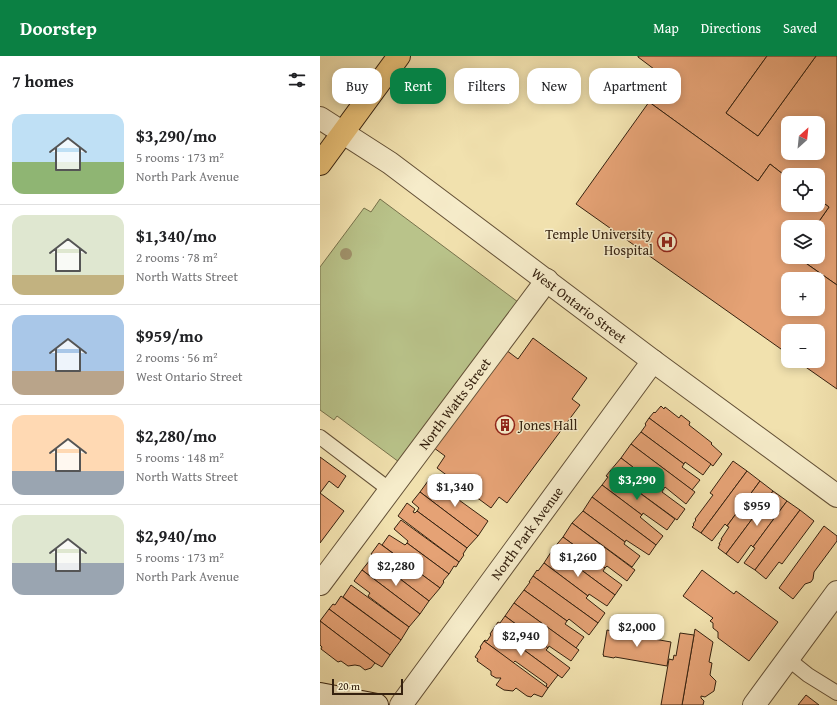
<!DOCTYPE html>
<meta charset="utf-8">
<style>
:root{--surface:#fff;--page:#f6f6f6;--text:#202124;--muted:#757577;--line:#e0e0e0;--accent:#0b8043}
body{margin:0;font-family:"Gentium Book Plus",serif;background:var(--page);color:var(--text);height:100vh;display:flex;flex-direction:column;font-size:15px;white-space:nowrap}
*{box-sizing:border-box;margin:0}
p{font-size:13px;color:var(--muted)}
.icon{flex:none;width:22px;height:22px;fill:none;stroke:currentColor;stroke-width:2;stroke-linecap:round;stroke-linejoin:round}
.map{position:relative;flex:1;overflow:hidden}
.panel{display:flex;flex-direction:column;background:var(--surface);width:320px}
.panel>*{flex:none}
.top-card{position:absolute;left:12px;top:12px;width:380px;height:36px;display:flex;gap:8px}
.needle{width:26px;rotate:27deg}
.tools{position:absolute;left:461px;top:60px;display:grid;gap:8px}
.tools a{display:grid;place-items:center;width:44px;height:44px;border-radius:8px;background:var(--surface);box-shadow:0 2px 10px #0003;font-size:20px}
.scale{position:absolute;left:12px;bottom:10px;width:71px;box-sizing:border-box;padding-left:4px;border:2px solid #35210f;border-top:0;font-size:11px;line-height:14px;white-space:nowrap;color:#35210f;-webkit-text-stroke:3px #f6ecca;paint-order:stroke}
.price{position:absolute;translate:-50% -34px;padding:0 9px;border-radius:8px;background:#fff;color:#222;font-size:13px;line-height:26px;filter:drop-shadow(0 1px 2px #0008)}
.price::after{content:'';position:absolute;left:50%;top:24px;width:12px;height:9px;margin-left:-6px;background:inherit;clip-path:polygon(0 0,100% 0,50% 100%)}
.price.active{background:var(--accent);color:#fff}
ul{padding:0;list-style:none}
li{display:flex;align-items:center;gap:12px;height:100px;padding:0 12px}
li+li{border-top:1px solid var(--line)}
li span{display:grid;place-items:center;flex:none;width:112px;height:80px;border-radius:12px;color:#555}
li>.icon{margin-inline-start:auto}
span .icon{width:48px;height:48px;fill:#fffc;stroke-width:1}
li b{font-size:17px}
h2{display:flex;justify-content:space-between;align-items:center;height:48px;padding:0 12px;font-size:17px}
.tag{padding:0 14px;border-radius:12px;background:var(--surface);box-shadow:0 2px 10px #0003;font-size:14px;line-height:36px}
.tag.active{background:var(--accent);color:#fff}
header{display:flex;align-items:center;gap:24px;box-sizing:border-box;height:56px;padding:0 20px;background:var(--accent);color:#fff}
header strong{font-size:19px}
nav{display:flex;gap:22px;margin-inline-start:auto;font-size:14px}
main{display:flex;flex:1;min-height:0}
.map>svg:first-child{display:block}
.green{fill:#b9c38a;stroke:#77724c}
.building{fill:#e5a275;stroke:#35210f;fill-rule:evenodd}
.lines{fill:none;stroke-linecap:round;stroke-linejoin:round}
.lane-casing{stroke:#645137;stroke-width:16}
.street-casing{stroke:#645137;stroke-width:24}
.secondary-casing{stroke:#35210f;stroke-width:24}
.primary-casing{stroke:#35210f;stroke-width:24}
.lane{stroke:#f6ecca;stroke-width:14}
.street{stroke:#f6ecca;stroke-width:22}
.secondary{stroke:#f6ecca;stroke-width:22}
.primary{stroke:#e8c077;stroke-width:22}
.tree{fill:#a0926b}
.labels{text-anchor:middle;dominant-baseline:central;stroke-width:3;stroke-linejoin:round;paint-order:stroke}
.poi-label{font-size:14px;fill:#35210f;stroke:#f6ecca;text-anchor:end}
.street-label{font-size:14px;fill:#35210f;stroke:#f6ecca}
</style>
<header>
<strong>Doorstep</strong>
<nav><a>Map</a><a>Directions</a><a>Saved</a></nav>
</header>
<main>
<section class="panel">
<h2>7 homes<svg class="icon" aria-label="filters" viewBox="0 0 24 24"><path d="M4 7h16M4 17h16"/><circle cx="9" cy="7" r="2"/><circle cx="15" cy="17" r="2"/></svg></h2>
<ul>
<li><span style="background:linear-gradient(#bfe0f5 60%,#8fb573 0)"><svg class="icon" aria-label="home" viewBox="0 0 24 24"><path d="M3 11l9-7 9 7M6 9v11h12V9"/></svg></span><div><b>$3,290/mo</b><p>5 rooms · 173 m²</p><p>North Park Avenue</p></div></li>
<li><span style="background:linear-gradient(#dfe7d0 75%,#c2b280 0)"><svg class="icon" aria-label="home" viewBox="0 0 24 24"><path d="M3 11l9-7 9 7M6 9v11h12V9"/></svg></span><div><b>$1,340/mo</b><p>2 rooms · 78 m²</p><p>North Watts Street</p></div></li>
<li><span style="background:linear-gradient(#a9c7e8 70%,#b9a48a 0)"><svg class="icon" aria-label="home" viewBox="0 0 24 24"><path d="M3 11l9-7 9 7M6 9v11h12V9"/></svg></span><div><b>$959/mo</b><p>2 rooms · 56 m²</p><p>West Ontario Street</p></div></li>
<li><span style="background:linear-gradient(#ffd9b3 70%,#9aa5b1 0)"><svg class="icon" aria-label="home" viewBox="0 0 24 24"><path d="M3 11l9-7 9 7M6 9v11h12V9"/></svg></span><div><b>$2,280/mo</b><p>5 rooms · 148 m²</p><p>North Watts Street</p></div></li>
<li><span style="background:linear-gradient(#dfe7d0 60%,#9aa5b1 0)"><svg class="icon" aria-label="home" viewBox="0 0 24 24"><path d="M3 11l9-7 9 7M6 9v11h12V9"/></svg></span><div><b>$2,940/mo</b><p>5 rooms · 173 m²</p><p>North Park Avenue</p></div></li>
</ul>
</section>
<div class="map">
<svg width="517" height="649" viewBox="0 0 517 649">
<rect width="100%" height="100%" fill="#f1e1ae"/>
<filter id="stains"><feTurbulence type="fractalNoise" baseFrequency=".005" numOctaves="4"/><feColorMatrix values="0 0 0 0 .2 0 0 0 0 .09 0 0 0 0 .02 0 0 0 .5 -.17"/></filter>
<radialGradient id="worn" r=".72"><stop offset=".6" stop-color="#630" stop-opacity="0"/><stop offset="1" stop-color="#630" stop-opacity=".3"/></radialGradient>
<path class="green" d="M60,143L198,246L79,406L17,360L14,364L0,354V211L44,152L51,156Z"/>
<g class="building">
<path d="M318,0H447L406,57L438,80L496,0H517V229L477,201H498V171H495L509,151L498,143V119H468V122L450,108L438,125L329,46L346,22L318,1ZM468,67H498V97H468Z"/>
<path d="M447,0H496L438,80L406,57Z"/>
<path d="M329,46L438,125L450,108L468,122V149H498V143L509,151L495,171H468V201H477L517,229V333L477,305H498V275H468V298L256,148ZM468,223H498V253H468Z"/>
<path d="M213,282L267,322L252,343L260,349L187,447L179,441L171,452L117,412L125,400L110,389L182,291L198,303Z"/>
<path d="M341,350L344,353L345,351L359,362L361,359L370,366L369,369L392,387L391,388L402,398L393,410L329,362L334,356L335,357Z"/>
<path d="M329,362L391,408L383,419L365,406L364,408L321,376L326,369L325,368Z"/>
<path d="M321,376L364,408L362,411L380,424L372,434L311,388Z"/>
<path d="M311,388L375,436L366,448L345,431L343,434L301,402Z"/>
<path d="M0,401L26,420L18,432L9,425L0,437L24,455L0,487Z"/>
<path d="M301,402L343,434L342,436L365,453L357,464L290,415Z"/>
<path d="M413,405L427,415L381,477L372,471L374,469L373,468L376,464L375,463L393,439L390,437Z"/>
<path d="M290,415L355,463L347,474L323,457L322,459L282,429L288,421L286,420Z"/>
<path d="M427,415L440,425L407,470L405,468L392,485L381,477Z"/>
<path d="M108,425L120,433L121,431L168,465L158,480L100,436Z"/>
<path d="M440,425L453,435L406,498L398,492L400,488H399L402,483H401L409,471L407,470Z"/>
<path d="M282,429L322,459L320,461L343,480L336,489L272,441Z"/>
<path d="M453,435L467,445L433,491L431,489L418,507L406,498Z"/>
<path d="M100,436L158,480L147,492L97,455L99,452L92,446Z"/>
<path d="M272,441L336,489L329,499L306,484L305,486L263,455Z"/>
<path d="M467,445L480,454L435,514L424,507L435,492L433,491Z"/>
<path d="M87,447L95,453L93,456L95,457L97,455L147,492L143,498L144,499L139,506L78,460Z"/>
<path d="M480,454L494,465L462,508L459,506L446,523L435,514Z"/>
<path d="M263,455L305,486L304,488L320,500L312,511L252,467Z"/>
<path d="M81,464L139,506L136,511L134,510L129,518L87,487L88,485L74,473Z"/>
<path d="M252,467L315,514L307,525L287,510L285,512L243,481Z"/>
<path d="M504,470L517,480V485L494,516L493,523L491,526L485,528L473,543L459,532Z"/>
<path d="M69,479L85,489L87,487L129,518L123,525L124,526L120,532L62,489Z"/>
<path d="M243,481L285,512L283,515L302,529L295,539L233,493Z"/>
<path d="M59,487L120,532L109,545L67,513L69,511L51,498Z"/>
<path d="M233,493L295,539L287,550L269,538L268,540L224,507Z"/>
<path d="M50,504L66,515L67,513L109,545L100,558L42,514Z"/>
<path d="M224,507L268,540L266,542L285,557L278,567L213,520L217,514L218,515Z"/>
<path d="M42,514L100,558L89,571L48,540L50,537L34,525Z"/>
<path d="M382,514L414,538L416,535L458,566L429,605L398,582V576L393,572V567L390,565L393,562L363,540Z"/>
<path d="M213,520L278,567L269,579L249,563L247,565L204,534L210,526H209Z"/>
<path d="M31,529L89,571L81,584L23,541Z"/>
<path d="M204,534L247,565L245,568L264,581L256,592L194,547Z"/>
<path d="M21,540L81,584L70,599L9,553L13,548L15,549Z"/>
<path d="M194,547L259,594L251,605L229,590L228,592L185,560Z"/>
<path d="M9,553L70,599L62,611L55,607L0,565Z"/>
<path d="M185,560L228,592L226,594L250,612L242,622L174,572L178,566L180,567Z"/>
<path d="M0,565L55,607L51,612L45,614L40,610L35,609L28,610L21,605L18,606L1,593L2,591L0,589Z"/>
<path d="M174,572L238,619L228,632L226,631L227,628L195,605L193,607L164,585L165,584L167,585L171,579L170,578Z"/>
<path d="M375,573L393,586L389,606L392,607L390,619L396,625L394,635L385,641L381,640V642L384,645L383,649H362Z"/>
<path d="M287,574L311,579L312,576L318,577L317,580L351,586L347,610L295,601L294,602L283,600L284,599H283Z"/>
<path d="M360,577L374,579L362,649H341L349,603L353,604L354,599L356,600Z"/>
<path d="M164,585L228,632L222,641L214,638L211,641L207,640L196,632L193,635L184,634L176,629L181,622H176L171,619V615L157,605L158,603L155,601L161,592L160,591Z"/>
<path d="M486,639L499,649H478Z"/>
</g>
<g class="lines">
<g class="lane-casing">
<g id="lane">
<path d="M0,381L70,434"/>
<path d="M468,603L488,619L517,637"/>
</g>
</g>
<g class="street-casing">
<g id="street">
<path id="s1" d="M0,62L70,107L333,305L517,440"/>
<path id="s2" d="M0,528L227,224"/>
<path id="s3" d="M81,649L333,305"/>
<path d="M434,649L517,536"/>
</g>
</g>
<g class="secondary-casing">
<path id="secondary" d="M0,638L57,649"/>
</g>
<g class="primary-casing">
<path id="primary" d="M0,108L79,0"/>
</g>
<use href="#lane" class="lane"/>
<use href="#street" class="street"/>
<use href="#secondary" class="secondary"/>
<use href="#primary" class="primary"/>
</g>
<circle class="tree" cx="26" cy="198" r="6"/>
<defs>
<g id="hospital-ring" transform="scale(1)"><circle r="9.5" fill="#f6ecca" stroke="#8f2418" stroke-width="1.5"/><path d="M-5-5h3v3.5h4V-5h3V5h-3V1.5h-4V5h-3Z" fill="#8f2418"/></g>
<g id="building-ring" transform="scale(1)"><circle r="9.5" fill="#f6ecca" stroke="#8f2418" stroke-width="1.5"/><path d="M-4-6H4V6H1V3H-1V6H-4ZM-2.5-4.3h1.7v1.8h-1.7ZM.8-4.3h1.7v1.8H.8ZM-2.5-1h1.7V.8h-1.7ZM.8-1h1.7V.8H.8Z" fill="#8f2418"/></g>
</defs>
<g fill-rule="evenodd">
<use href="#hospital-ring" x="347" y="186"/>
<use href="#building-ring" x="185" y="369"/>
</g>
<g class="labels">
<g class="poi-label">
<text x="333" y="178">Temple University<tspan x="333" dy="16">Hospital</tspan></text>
<text x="199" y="369" text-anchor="start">Jones Hall</text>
</g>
<g class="street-label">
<text stroke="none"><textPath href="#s1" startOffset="320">West Ontario Street</textPath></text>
<text stroke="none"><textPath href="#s2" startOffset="225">North Watts Street</textPath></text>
<text stroke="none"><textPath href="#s3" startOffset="213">North Park Avenue</textPath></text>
</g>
</g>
<rect width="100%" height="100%" filter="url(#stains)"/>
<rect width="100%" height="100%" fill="url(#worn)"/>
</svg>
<div class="tools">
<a><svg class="needle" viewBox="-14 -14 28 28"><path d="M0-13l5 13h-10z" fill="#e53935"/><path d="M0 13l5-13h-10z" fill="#757577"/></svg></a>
<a><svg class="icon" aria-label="locate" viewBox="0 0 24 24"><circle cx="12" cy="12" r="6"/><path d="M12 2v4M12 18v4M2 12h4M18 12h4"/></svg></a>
<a><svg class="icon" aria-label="layers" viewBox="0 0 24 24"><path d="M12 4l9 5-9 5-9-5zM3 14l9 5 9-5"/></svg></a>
<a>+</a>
<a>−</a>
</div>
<div class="scale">20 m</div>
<b class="price active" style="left:317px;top:445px">$3,290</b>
<b class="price" style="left:135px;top:452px">$1,340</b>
<b class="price" style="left:437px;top:471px">$959</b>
<b class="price" style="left:258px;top:522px">$1,260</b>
<b class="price" style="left:76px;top:531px">$2,280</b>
<b class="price" style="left:317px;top:592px">$2,000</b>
<b class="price" style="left:201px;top:601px">$2,940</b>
<div class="top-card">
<a class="tag">Buy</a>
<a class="tag active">Rent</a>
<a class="tag">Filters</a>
<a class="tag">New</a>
<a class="tag">Apartment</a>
</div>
</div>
</main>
